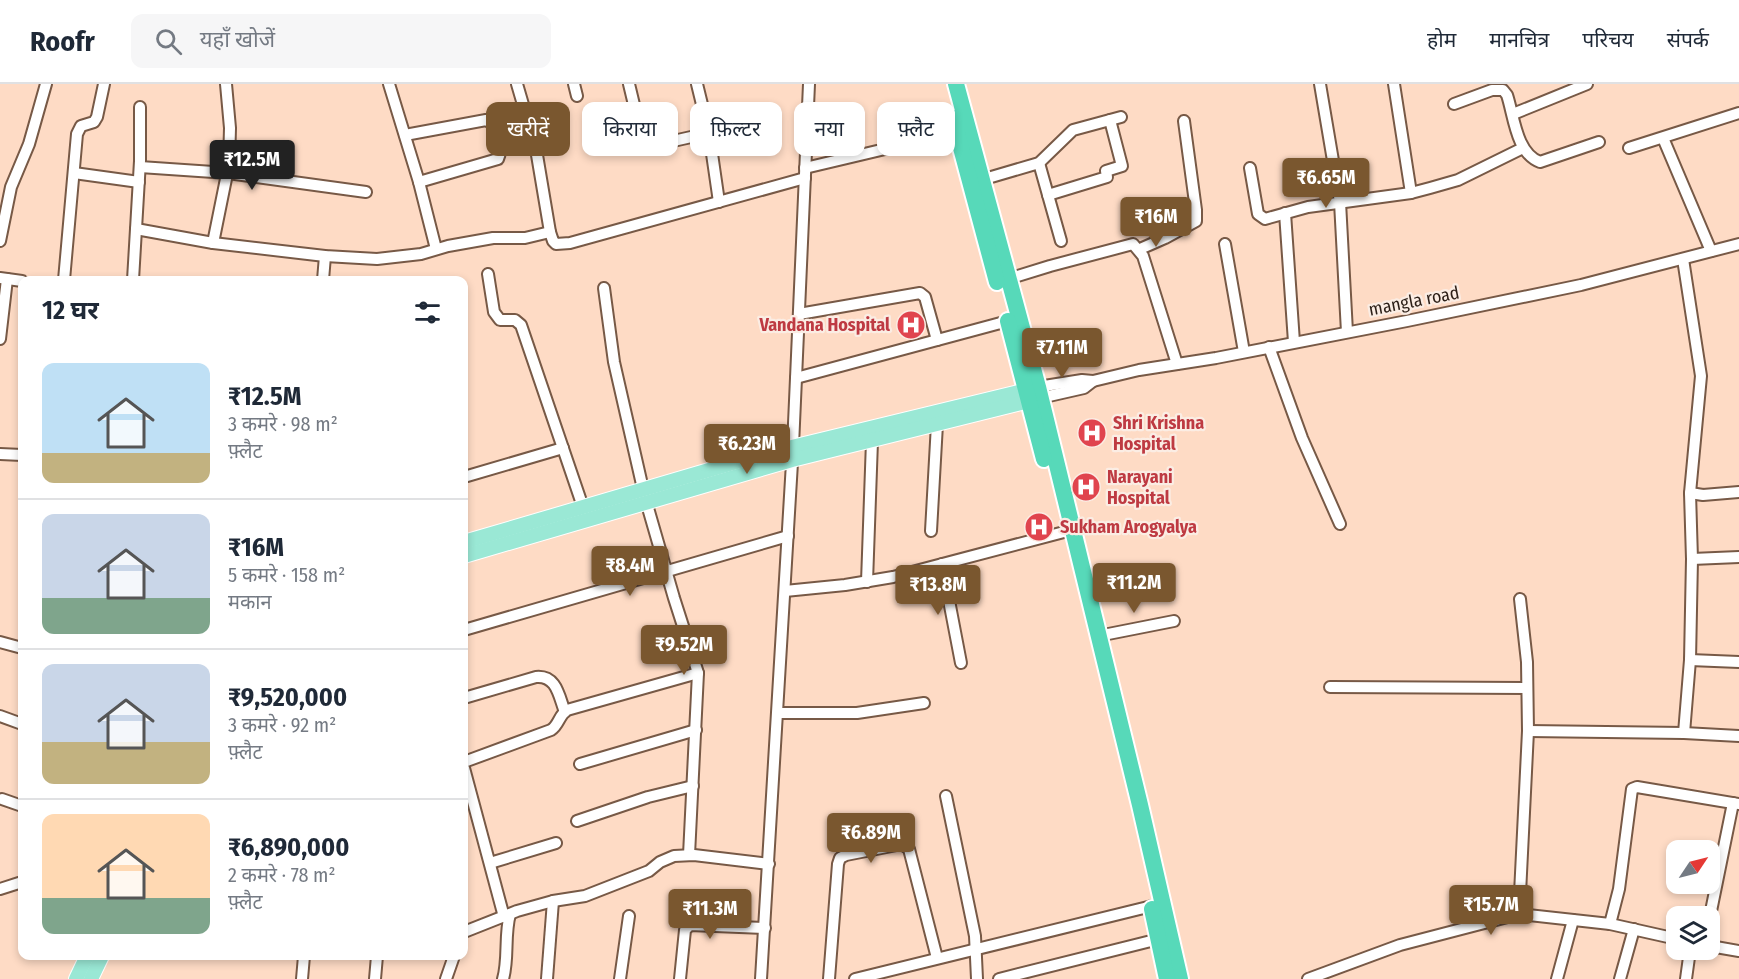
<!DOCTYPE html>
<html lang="hi">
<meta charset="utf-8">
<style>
:root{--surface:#fff;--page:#f6f6f7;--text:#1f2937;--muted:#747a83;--line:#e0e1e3;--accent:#7a572f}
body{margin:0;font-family:"Fira Sans Condensed","Noto Sans Devanagari",sans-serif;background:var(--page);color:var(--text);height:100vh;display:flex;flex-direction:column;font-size:22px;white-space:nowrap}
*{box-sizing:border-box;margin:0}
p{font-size:20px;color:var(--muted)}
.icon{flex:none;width:33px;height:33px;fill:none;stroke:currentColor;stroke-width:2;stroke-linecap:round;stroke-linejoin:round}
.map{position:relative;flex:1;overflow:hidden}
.drawer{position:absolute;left:18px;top:192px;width:450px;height:684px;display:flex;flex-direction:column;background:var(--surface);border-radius:12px;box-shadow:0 3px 9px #0003}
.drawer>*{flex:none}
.top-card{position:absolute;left:486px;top:18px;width:570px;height:54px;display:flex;gap:12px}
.needle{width:39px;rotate:55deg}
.tools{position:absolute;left:1666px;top:756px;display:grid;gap:12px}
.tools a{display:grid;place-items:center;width:54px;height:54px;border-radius:12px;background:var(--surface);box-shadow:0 3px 9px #0003;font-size:30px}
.price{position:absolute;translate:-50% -51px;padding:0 14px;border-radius:6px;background:var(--accent);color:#fff;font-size:20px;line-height:39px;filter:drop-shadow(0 2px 3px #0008)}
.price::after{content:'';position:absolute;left:50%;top:36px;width:18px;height:14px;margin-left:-9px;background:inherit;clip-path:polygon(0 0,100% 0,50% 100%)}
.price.selected{background:#222;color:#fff}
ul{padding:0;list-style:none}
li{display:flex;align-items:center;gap:18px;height:150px;padding:0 24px}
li+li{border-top:2px solid var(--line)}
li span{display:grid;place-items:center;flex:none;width:168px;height:120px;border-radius:12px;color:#555}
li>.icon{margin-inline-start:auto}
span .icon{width:72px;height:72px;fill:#fffc;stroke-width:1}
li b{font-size:26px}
h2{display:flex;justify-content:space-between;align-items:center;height:72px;padding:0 24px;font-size:26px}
.pill{padding:0 21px;border-radius:12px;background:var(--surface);box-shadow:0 3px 9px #0003;font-size:21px;line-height:54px}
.pill.selected{background:var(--accent);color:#fff}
header{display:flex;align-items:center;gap:36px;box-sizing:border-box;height:84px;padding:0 30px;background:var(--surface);border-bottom:2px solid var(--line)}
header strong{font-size:28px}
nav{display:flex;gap:33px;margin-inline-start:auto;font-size:21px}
.search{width:420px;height:54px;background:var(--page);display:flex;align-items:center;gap:15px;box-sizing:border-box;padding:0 21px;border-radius:12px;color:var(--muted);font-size:22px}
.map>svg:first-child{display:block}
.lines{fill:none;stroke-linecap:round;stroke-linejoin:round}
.minor-casing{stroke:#775946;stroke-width:14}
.major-casing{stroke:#fff;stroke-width:16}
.highway-casing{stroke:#fff;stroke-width:20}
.minor{stroke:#fff;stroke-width:10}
.major{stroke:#9ae8d5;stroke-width:14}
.highway{stroke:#57d9b9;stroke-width:16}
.labels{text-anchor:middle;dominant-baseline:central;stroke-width:4.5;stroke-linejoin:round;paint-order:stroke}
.street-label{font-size:18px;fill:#2c1f17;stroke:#fbede4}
.health-label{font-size:18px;font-weight:bold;fill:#be3a42;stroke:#fbede4;text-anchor:start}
</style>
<header>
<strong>Roofr</strong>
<div class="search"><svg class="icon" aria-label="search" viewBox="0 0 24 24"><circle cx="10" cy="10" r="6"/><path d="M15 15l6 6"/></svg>यहाँ खोजें</div>
<nav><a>होम</a><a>मानचित्र</a><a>परिचय</a><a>संपर्क</a></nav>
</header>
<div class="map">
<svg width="1739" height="895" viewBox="0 0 1739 895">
<rect width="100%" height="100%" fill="#fedbc5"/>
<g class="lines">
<g class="minor-casing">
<g id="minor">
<path d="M389,0L419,98L436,165"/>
<path d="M517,0L536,65L550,148L553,157L556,160L570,159L805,94"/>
<path d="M574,0L577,12"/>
<path d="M629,0L642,54L645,59L651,62L709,49"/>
<path d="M697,0L709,49L719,118"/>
<path d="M1320,0L1340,118L1347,248"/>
<path d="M1394,0L1411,109"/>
<path d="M1454,20L1492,6H1503L1507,11C1514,32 1516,69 1540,78L1599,58"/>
<path d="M1513,30L1587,0"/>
<path d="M405,51L486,36C497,40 503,65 498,75L419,98"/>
<path d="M1663,54L1711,167"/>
<path d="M1629,64L1739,29"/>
<path d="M1039,79L1061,157"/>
<path d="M140,83L228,89L366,108"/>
<path d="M805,84L957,48"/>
<path d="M1250,84L1258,130L1265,135L1308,123L1411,109L1430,104L1458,96L1523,64"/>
<path d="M74,89L139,98"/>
<path d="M981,96L1039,79L1073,46L1121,33"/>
<path d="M1048,111L1107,93L1106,87L1122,82L1110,36"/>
<path d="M1285,129L1294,258"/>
<path d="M136,145L213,159L325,172L377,175L421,170L448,162L493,154H525L550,148"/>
<path d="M0,157L11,103L29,60L46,0"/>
<path d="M213,159L229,80L230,44L226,0"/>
<path d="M1225,160L1244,268"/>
<path d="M1140,165L1165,154L1196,137V126L1184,37"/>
<path d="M1683,175L1701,292L1690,409L1692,475L1690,576L1684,649"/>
<path d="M488,190L494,228L500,236H515L521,241L583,423"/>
<path d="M0,194L22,197"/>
<path d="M1008,195L1050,182L1133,160L1143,172L1177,280"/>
<path d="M64,196L77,50L81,42L94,38L97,33L104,0"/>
<path d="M133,196L140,77V23"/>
<path d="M323,196L325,172"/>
<path d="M604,204L614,278L643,405"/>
<path d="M799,230L920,209L925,213L937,256"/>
<path d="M0,255L7,195"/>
<path d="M1269,263L1302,354L1340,440"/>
<path d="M796,294L1008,237"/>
<path d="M1038,303L1082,296L1093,297L1139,286L1216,274L1407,237L1581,201L1739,160"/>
<path d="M1040,314L1084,304L1093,297"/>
<path d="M0,370L22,371"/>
<path d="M464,393L563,364"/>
<path d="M1690,409L1703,411L1739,408"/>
<path d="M646,417L674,514L698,589L689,771"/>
<path d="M931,447L937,340"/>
<path d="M1692,475L1739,473"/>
<path d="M942,480L961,579"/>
<path d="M867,498L872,357"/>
<path d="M785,507L845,501L893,493L1064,448"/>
<path d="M464,546L788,452"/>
<path d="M1098,552L1174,537"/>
<path d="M0,558L22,564"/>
<path d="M1690,576L1739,578"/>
<path d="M1330,603L1527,604"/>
<path d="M464,614L536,593C557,591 559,613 565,628"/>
<path d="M778,629H857L924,619"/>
<path d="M0,632L22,640"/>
<path d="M1528,647L1684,649L1739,652"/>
<path d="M464,678L551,646C559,641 559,631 567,626L698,589"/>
<path d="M580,680L696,646"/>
<path d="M464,684L504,833"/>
<path d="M946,712L975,852L977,895"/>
<path d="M2,715L22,722"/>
<path d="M577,737L648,713L693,702"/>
<path d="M490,779L556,759"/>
<path d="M0,805L22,798"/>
<path d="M1519,830L1528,647L1527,578L1520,515"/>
<path d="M1710,832L1733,719"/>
<path d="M1610,840L1619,805L1632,705L1637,703L1739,720"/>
<path d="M464,848L517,827L553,817L585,812L649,787L660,778L674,772L694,771L769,780"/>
<path d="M1710,862L1739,867"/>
<path d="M302,895L304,872"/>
<path d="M375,895L377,872"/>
<path d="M446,895L454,872"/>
<path d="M503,895C509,874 504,852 510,830"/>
<path d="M547,895L553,817"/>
<path d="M620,895L629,832"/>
<path d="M680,895L685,846L690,841L765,844"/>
<path d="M761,895L793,362L809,0"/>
<path d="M829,895L838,780L840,774L846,771L902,760L909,765L937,874"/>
<path d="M855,895L1152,822"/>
<path d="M999,895L1159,855"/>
<path d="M1308,895L1400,861L1519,830L1610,840L1677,855"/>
<path d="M1557,895L1573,836"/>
<path d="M1620,895L1634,845"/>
<path d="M1686,895L1690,866"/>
</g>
</g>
<g class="major-casing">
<g id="major">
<path d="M464,458L767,369L1035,304"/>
<path d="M464,472L792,376L1037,315"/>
<path d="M76,895L87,872"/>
<path d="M91,895L102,872"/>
</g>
</g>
<g class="highway-casing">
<g id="highway">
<path d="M956,0L1038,303L1140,721L1180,895"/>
<path d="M953,34L997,198"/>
<path d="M1008,237L1044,375"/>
<path d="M1152,825L1167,895"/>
</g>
</g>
<use href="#minor" class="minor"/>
<use href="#major" class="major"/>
<use href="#highway" class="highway"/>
</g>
<defs>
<g id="hospital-disc" transform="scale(1.5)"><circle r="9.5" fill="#e0444e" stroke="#fbede4"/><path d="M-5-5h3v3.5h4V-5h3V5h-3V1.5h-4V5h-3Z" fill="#fff"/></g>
</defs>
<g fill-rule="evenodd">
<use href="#hospital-disc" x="911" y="241"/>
<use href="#hospital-disc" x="1092" y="349"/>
<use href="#hospital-disc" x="1086" y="403"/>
<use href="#hospital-disc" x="1039" y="443"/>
</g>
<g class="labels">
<g class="street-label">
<text transform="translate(1414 217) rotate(-11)">mangla road</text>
</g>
<g class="health-label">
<text x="890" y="241" text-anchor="end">Vandana Hospital</text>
<text x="1113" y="339">Shri Krishna<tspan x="1113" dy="21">Hospital</tspan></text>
<text x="1107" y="393">Narayani<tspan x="1107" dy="21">Hospital</tspan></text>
<text x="1060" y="443">Sukham Arogyalya</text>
</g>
</g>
</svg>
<div class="tools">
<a><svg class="needle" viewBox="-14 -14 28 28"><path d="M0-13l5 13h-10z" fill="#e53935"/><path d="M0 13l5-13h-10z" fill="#747a83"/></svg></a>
<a><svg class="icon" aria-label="layers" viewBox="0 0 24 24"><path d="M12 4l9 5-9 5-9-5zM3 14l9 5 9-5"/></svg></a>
</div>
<b class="price selected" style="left:252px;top:107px">₹12.5M</b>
<b class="price" style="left:1326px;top:125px">₹6.65M</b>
<b class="price" style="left:1156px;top:164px">₹16M</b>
<b class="price" style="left:1062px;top:295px">₹7.11M</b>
<b class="price" style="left:747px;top:391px">₹6.23M</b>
<b class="price" style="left:630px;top:513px">₹8.4M</b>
<b class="price" style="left:1134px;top:530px">₹11.2M</b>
<b class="price" style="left:938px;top:532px">₹13.8M</b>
<b class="price" style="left:684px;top:592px">₹9.52M</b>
<b class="price" style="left:871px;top:780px">₹6.89M</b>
<b class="price" style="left:1491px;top:852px">₹15.7M</b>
<b class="price" style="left:710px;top:856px">₹11.3M</b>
<div class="top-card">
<a class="pill selected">खरीदें</a>
<a class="pill">किराया</a>
<a class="pill">फ़िल्टर</a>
<a class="pill">नया</a>
<a class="pill">फ़्लैट</a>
</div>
<section class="drawer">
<h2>12 घर<svg class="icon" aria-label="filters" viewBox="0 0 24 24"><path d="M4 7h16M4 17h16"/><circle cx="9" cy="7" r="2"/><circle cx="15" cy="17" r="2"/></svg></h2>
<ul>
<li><span style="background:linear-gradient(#bfe0f5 75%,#c2b280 0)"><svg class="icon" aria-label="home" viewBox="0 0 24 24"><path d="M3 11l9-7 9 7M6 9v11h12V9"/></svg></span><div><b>₹12.5M</b><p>3 कमरे · 98 m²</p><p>फ़्लैट</p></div></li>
<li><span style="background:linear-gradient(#c9d6e8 70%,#7fa58c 0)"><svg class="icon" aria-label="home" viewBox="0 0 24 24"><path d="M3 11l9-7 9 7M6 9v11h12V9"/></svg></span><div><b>₹16M</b><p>5 कमरे · 158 m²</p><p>मकान</p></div></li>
<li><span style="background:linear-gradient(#c9d6e8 65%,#c2b280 0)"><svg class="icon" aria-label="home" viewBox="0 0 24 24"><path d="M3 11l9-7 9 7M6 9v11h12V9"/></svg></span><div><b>₹9,520,000</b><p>3 कमरे · 92 m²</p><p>फ़्लैट</p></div></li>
<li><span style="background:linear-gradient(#ffd9b3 70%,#7fa58c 0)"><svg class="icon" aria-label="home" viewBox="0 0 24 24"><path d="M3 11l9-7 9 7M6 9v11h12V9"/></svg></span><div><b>₹6,890,000</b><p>2 कमरे · 78 m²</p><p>फ़्लैट</p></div></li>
</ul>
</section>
</div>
